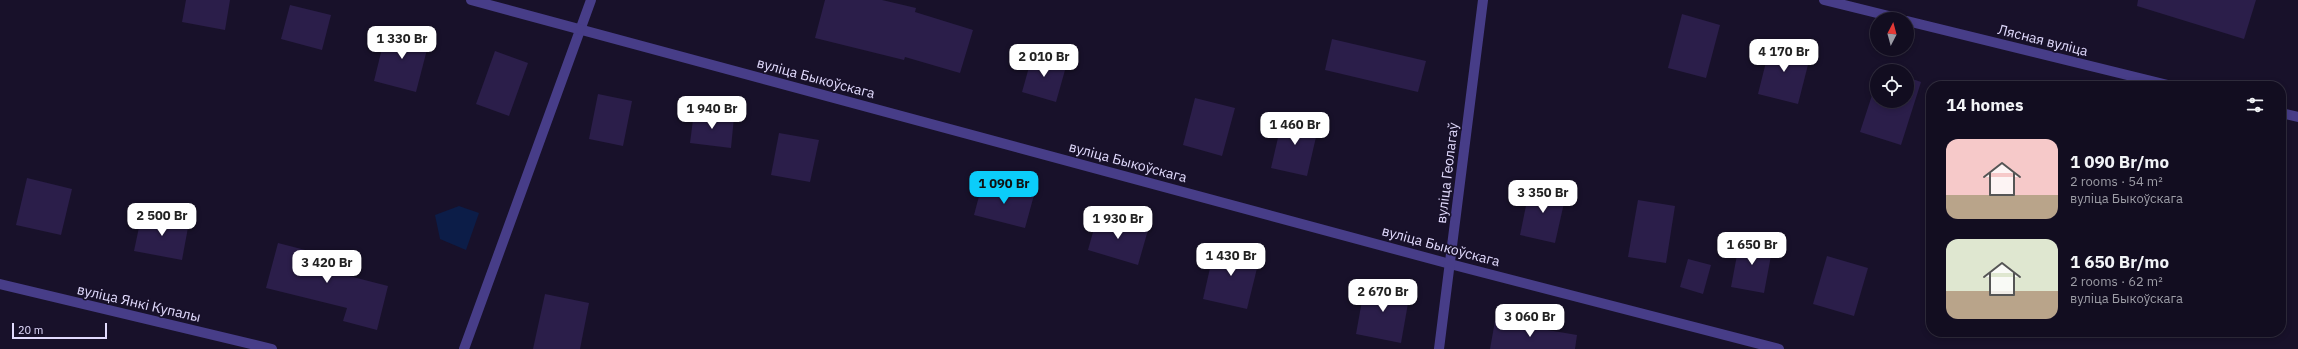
<!DOCTYPE html>
<meta charset="utf-8">
<style>
:root{--surface:#120d20;--page:#1f1b2d;--text:#f1f3f6;--muted:#9c9ca5;--line:#312d3e;--accent:#0bcdfa}
body{margin:0;font-family:"IBM Plex Sans",sans-serif;background:var(--page);color:var(--text);height:100vh;display:flex;flex-direction:column;font-size:15px;white-space:nowrap}
*{box-sizing:border-box;margin:0}
p{font-size:13px;color:var(--muted)}
.icon{flex:none;width:22px;height:22px;fill:none;stroke:currentColor;stroke-width:2;stroke-linecap:round;stroke-linejoin:round}
.map{position:relative;flex:1;overflow:hidden}
.sheet{position:absolute;left:1926px;top:81px;width:360px;height:256px;display:flex;flex-direction:column;background:var(--surface);border-radius:16px;box-shadow:0 2px 6px #0003,0 0 0 1px var(--line)}
.sheet>*{flex:none}
.needle{width:26px;rotate:6deg}
.buttons{position:absolute;left:1870px;top:12px;display:grid;gap:8px}
.buttons a{display:grid;place-items:center;width:44px;height:44px;border-radius:50%;background:var(--surface);box-shadow:0 2px 6px #0003,0 0 0 1px var(--line);font-size:20px}
.scale{position:absolute;left:12px;bottom:10px;width:95px;box-sizing:border-box;padding-left:4px;border:2px solid #e2dbfe;border-top:0;font-size:11px;line-height:14px;white-space:nowrap;color:#e2dbfe;-webkit-text-stroke:3px #18112a;paint-order:stroke}
.price{position:absolute;translate:-50% -34px;padding:0 9px;border-radius:8px;background:#fff;color:#222;font-size:13px;line-height:26px;filter:drop-shadow(0 1px 2px #0008)}
.price::after{content:'';position:absolute;left:50%;top:24px;width:12px;height:9px;margin-left:-6px;background:inherit;clip-path:polygon(0 0,100% 0,50% 100%)}
.price.active{background:var(--accent);color:#111}
ul{padding:0;list-style:none}
li{display:flex;align-items:center;gap:12px;height:100px;padding:0 20px}
li span{display:grid;place-items:center;flex:none;width:112px;height:80px;border-radius:12px;color:#555}
li>.icon{margin-inline-start:auto}
span .icon{width:48px;height:48px;fill:#fffc;stroke-width:1}
li b{font-size:17px}
h2{display:flex;justify-content:space-between;align-items:center;height:48px;padding:0 20px;font-size:17px}
.map>svg:first-child{display:block}
.water{fill:#0c1d48}
.building{fill:#2b1e4a}
.lines{fill:none;stroke-linecap:round;stroke-linejoin:round}
.lane{stroke:#473d88;stroke-width:10}
.street{stroke:#473d88;stroke-width:10}
.labels{text-anchor:middle;dominant-baseline:central;stroke-width:3.5;stroke-linejoin:round;paint-order:stroke}
.street-label{font-size:14px;fill:#e2dbfe;stroke:#18112a}
</style>
<div class="map">
<svg width="2298" height="349" viewBox="0 0 2298 349">
<rect width="100%" height="100%" fill="#18112a"/>
<path class="water" d="M459,206L479,213L466,250L440,239L435,215Z"/>
<g class="building">
<path d="M186,0H230L225,30L182,22Z"/>
<path d="M825,0H882L916,8L915,12L973,30L960,73L905,57L904,60L815,38Z"/>
<path d="M2138,0H2256L2244,39L2137,6Z"/>
<path d="M290,5L331,15L322,50L281,39Z"/>
<path d="M1682,14L1720,25L1706,78L1668,68Z"/>
<path d="M387,28L430,38L416,92L374,81Z"/>
<path d="M1332,39L1426,61L1418,92L1325,70Z"/>
<path d="M1771,42L1811,53L1798,104L1758,94Z"/>
<path d="M495,51L528,63L509,116L476,104Z"/>
<path d="M1033,53L1067,63L1056,102L1022,92Z"/>
<path d="M1907,77L1921,82L1901,145L1860,132L1877,80V101H1907Z"/>
<path d="M598,94L632,101L623,146L589,139Z"/>
<path d="M1195,98L1235,108L1222,156L1183,145Z"/>
<path d="M694,112L734,117L731,148L690,143Z"/>
<path d="M1283,116L1319,124L1307,176L1271,168Z"/>
<path d="M779,133L819,140L810,182L771,175Z"/>
<path d="M27,178L72,189L61,235L16,225Z"/>
<path d="M983,181L1034,195L1025,228L974,215Z"/>
<path d="M1530,186L1566,194L1555,243L1520,235Z"/>
<path d="M1638,200L1675,206L1666,263L1628,257Z"/>
<path d="M142,213L189,222L182,260L134,251Z"/>
<path d="M1098,214L1148,230L1138,265L1088,250Z"/>
<path d="M1740,239L1773,245L1764,293L1731,287Z"/>
<path d="M278,243L348,261L345,275L388,286L377,330L343,321L347,308L266,288Z"/>
<path d="M1215,246L1260,256L1247,309L1203,299Z"/>
<path d="M1827,256L1868,268L1854,316L1813,304Z"/>
<path d="M1688,259L1711,265L1703,294L1680,287Z"/>
<path d="M1365,284L1410,292L1401,343L1356,334Z"/>
<path d="M545,294L589,303L580,349H533Z"/>
<path d="M1495,321L1577,335L1575,349H1490Z"/>
</g>
<g class="lines">
<path class="lane" d="M464,349L591,0"/>
<g class="street">
<path d="M471,0L1450,264L1779,349"/>
<path d="M1824,0L1901,19"/>
<path d="M1907,21L2172,86"/>
<path d="M2281,113L2298,117"/>
<path d="M0,284L272,349"/>
<path d="M1439,349L1483,0"/>
</g>
</g>
<g class="labels">
<g class="street-label">
<text transform="translate(2043 40) rotate(14)">Лясная вуліца</text>
<text transform="translate(816 78) rotate(15)">вуліца Быкоўскага</text>
<text transform="translate(1128 162) rotate(15)">вуліца Быкоўскага</text>
<text transform="translate(1447 173) rotate(-83)">вуліца Геолагаў</text>
<text transform="translate(1441 246) rotate(15)">вуліца Быкоўскага</text>
<text transform="translate(139 303) rotate(13)">вуліца Янкі Купалы</text>
</g>
</g>
</svg>
<div class="buttons">
<a><svg class="needle" viewBox="-14 -14 28 28"><path d="M0-13l5 13h-10z" fill="#e53935"/><path d="M0 13l5-13h-10z" fill="#9c9ca5"/></svg></a>
<a><svg class="icon" aria-label="locate" viewBox="0 0 24 24"><circle cx="12" cy="12" r="6"/><path d="M12 2v4M12 18v4M2 12h4M18 12h4"/></svg></a>
</div>
<div class="scale">20 m</div>
<b class="price" style="left:402px;top:60px">1 330 Br</b>
<b class="price" style="left:1784px;top:73px">4 170 Br</b>
<b class="price" style="left:1044px;top:78px">2 010 Br</b>
<b class="price" style="left:712px;top:130px">1 940 Br</b>
<b class="price" style="left:1295px;top:146px">1 460 Br</b>
<b class="price active" style="left:1004px;top:205px">1 090 Br</b>
<b class="price" style="left:1543px;top:214px">3 350 Br</b>
<b class="price" style="left:162px;top:237px">2 500 Br</b>
<b class="price" style="left:1118px;top:240px">1 930 Br</b>
<b class="price" style="left:1752px;top:266px">1 650 Br</b>
<b class="price" style="left:1231px;top:277px">1 430 Br</b>
<b class="price" style="left:327px;top:284px">3 420 Br</b>
<b class="price" style="left:1383px;top:313px">2 670 Br</b>
<b class="price" style="left:1530px;top:338px">3 060 Br</b>
<section class="sheet">
<h2>14 homes<svg class="icon" aria-label="filters" viewBox="0 0 24 24"><path d="M4 7h16M4 17h16"/><circle cx="9" cy="7" r="2"/><circle cx="15" cy="17" r="2"/></svg></h2>
<ul>
<li><span style="background:linear-gradient(#f6c9c9 70%,#b9a48a 0)"><svg class="icon" aria-label="home" viewBox="0 0 24 24"><path d="M3 11l9-7 9 7M6 9v11h12V9"/></svg></span><div><b>1 090 Br/mo</b><p>2 rooms · 54 m²</p><p>вуліца Быкоўскага</p></div></li>
<li><span style="background:linear-gradient(#dfe7d0 65%,#b9a48a 0)"><svg class="icon" aria-label="home" viewBox="0 0 24 24"><path d="M3 11l9-7 9 7M6 9v11h12V9"/></svg></span><div><b>1 650 Br/mo</b><p>2 rooms · 62 m²</p><p>вуліца Быкоўскага</p></div></li>
</ul>
</section>
</div>
